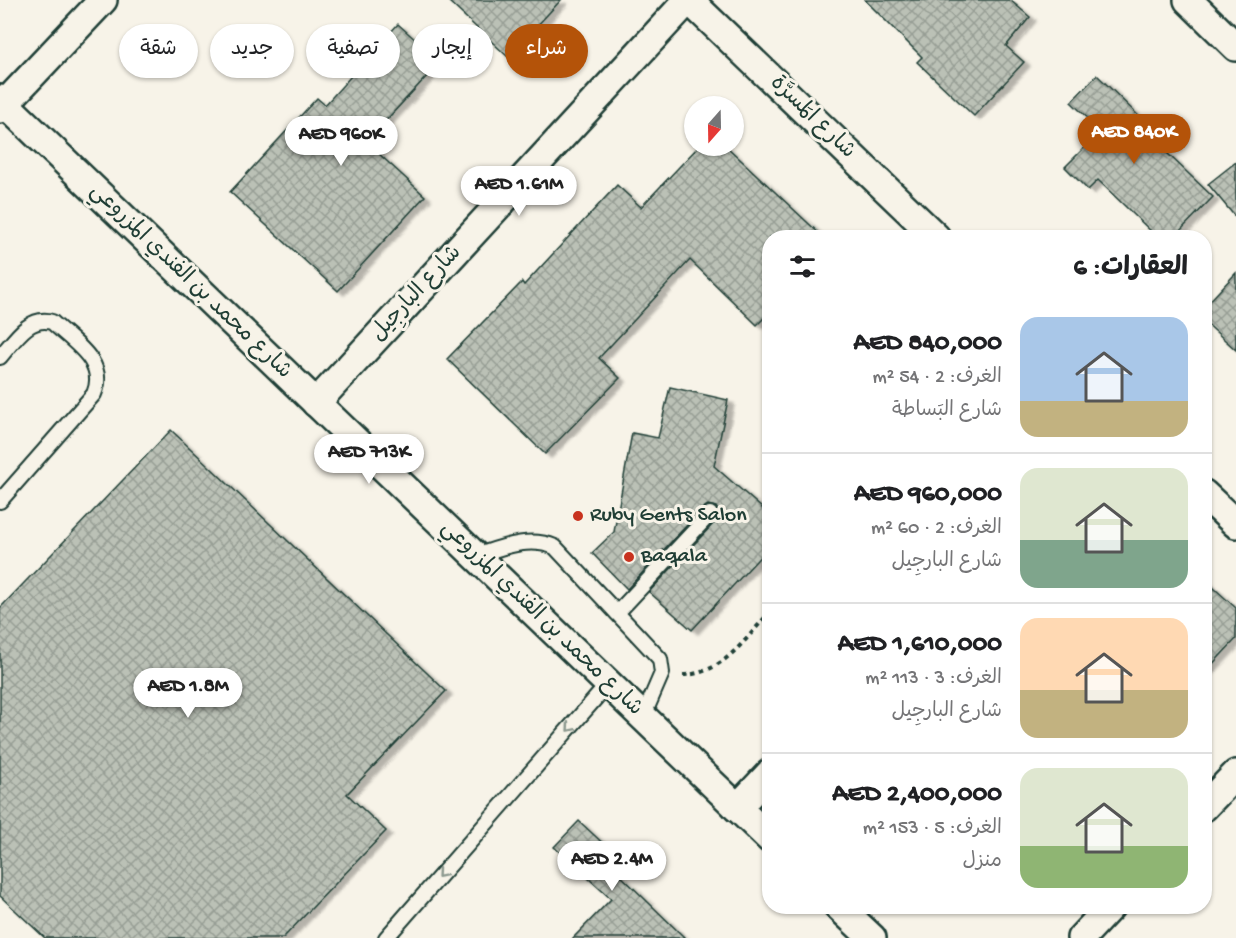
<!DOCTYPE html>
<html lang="ar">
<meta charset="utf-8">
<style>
:root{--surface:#fff;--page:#f6f6f6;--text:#202124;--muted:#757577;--line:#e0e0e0;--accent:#b45309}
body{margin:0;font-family:"Gochi Hand","Playpen Sans Arabic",sans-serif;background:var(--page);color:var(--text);direction:rtl;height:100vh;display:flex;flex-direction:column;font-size:22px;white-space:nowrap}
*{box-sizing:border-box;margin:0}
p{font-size:20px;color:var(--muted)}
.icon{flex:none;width:33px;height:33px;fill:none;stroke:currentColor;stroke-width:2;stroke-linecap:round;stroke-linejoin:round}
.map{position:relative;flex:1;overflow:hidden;direction:ltr}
.side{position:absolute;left:762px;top:230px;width:450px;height:684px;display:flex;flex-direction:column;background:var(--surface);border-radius:24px;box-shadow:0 2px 4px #0004;direction:rtl}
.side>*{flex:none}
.top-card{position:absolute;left:18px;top:24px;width:570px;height:54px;direction:rtl;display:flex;gap:12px}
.needle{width:39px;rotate:200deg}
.tools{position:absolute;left:684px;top:96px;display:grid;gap:12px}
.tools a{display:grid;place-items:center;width:60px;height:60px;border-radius:50%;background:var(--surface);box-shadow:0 2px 4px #0004;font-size:30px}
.price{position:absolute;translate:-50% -51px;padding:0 14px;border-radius:21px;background:#fff;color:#222;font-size:20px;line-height:39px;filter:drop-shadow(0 2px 3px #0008)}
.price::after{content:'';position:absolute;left:50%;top:36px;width:18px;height:14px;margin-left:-9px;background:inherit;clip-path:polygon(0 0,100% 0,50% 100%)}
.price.on{background:var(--accent);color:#fff}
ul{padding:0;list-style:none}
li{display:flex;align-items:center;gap:18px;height:150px;padding:0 24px}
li+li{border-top:2px solid var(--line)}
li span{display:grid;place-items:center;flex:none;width:168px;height:120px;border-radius:18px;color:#555}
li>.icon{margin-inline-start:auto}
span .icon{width:72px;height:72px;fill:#fffc;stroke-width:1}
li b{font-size:26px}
h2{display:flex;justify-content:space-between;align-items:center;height:72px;padding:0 24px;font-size:26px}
.tag{padding:0 21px;border-radius:27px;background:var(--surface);box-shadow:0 2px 4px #0004;font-size:21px;line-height:54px}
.tag.on{background:var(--accent);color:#fff}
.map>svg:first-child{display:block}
.building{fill:url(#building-cross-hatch);stroke:#1f3d34;stroke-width:1.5;filter:url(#shadow)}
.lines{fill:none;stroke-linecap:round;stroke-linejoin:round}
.lane-casing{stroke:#1f3d34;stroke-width:18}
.street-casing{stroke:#1f3d34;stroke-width:32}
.path{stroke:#1f3d34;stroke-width:4;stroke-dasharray:4.5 4.5;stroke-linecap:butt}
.lane{stroke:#f7f3e8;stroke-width:14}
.street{stroke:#f7f3e8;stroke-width:27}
.oneway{stroke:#8b988e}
.poi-dot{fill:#c8321e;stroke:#f7f3e8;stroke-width:2}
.labels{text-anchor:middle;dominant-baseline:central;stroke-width:6;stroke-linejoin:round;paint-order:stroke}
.street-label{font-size:22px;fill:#1f3d34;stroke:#f7f3e8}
.poi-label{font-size:22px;fill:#1f3d34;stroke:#f7f3e8;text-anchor:start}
</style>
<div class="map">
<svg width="1236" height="938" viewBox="0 0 1236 938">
<defs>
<pattern id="building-cross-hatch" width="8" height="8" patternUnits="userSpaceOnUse" patternTransform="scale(1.5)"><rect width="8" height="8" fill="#bbc1b6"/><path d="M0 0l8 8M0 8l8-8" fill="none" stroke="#979e95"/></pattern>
<filter id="shadow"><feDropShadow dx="6" dy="4" stdDeviation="1.5" flood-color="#0004"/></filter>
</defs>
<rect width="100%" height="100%" fill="#f7f3e8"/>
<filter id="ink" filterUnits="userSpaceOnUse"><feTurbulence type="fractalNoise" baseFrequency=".0167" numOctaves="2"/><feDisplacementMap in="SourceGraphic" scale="12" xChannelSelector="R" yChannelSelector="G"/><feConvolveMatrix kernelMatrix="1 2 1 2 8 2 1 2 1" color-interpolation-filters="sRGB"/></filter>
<g filter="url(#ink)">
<g class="building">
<path d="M447,0H561L508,57Z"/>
<path d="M865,0H1010L1030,17L1006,46L1024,62L974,116L917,62L922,57Z"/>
<path d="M398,24L440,62L366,142L425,196L338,291L230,192L317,98L325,105Z"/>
<path d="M1097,75L1150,127L1145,132L1213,197L1174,237H1157L1098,180L1088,190L1065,167L1101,131L1071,102Z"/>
<path d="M699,146H726L823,237H770V312L757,325L690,260L599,358L620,378L545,454L447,359L522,282L524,285L617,185L641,207Z"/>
<path d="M1236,162V218L1208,184Z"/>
<path d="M1236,273V350L1204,321V307Z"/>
<path d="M670,387L728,400L714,466L770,515V546L692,630L649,592L717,520L719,512L716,507L708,505L703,508L627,589L592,553L614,532L632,433L658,438Z"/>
<path d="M171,430L446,691L347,794L386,831L283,938H45L0,896V608Z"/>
<path d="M1204,579L1236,608V639L1204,673Z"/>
<path d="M579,821L623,862L615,870L685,938H573L611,899L554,847Z"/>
</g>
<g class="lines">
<g class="lane-casing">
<g id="lane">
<path d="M0,357C14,341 29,315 52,322C73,342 108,362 94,394L0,501"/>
<path d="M475,556C501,548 528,536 555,547L660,659L662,673L643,717"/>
<path d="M617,613L710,514"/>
<path d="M386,938L608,684"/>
</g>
</g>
<g class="street-casing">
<g id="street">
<path d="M689,0L936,237"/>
<path d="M1188,0L1236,47"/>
<path d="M0,99L770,839"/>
<path d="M0,109L103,0"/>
<path d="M316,403L688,0"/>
<path d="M1204,494L1236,524"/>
<path d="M1204,807L1236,774"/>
<path d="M737,808L770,773"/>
<path d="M838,906L872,938"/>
<path d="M1081,938L1111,906"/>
</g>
</g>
<path class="path" d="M683,675C723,674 745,639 770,612"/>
<use href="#lane" class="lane"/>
<use href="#street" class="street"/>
</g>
<defs><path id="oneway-chevron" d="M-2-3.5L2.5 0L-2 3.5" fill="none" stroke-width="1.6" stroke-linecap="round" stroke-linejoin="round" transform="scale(1.5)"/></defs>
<g class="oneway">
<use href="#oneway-chevron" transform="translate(570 728) rotate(131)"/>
<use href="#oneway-chevron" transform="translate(441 874) rotate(131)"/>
</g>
</g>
<g class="poi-dot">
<circle cx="578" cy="516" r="6"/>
<circle cx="629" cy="557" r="6"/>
</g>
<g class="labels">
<g class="street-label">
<text transform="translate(812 118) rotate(44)">شارع المَسرَّة</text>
<text transform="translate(190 282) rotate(44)">شارع محمد بن الفندي المزروعي</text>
<text transform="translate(417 294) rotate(-47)">شارع البارجِيل</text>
<text transform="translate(541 619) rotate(44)">شارع محمد بن الفندي المزروعي</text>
</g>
<g class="poi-label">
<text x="590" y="516">Ruby Gents Salon</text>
<text x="641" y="557">Baqala</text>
</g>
</g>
</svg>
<div class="tools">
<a><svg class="needle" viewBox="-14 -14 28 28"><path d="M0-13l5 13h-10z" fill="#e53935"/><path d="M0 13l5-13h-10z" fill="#757577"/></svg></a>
</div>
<b class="price on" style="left:1134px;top:165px">AED 840K</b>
<b class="price" style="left:341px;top:167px">AED 960K</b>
<b class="price" style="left:519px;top:217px">AED 1.61M</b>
<b class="price" style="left:369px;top:485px">AED 713K</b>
<b class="price" style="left:188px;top:719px">AED 1.8M</b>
<b class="price" style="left:612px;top:892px">AED 2.4M</b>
<div class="top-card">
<a class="tag on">شراء</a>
<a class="tag">إيجار</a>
<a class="tag">تصفية</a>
<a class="tag">جديد</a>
<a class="tag">شقة</a>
</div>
<section class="side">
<h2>العقارات: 6<svg class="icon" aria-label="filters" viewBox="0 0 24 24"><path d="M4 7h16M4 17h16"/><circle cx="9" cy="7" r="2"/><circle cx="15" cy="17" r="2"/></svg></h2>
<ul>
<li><span style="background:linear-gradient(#a9c7e8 70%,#c2b280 0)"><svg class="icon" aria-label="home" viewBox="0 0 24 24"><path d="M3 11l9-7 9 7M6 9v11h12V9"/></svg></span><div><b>AED 840,000</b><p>الغرف: 2 · 54 m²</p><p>شارع البَساطة</p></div></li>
<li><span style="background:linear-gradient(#dfe7d0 60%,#7fa58c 0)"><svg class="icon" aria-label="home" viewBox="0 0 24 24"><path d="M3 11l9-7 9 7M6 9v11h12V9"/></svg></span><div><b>AED 960,000</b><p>الغرف: 2 · 60 m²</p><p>شارع البارجِيل</p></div></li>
<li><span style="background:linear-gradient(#ffd9b3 60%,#c2b280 0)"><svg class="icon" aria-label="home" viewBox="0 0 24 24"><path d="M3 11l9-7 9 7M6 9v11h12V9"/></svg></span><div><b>AED 1,610,000</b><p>الغرف: 3 · 113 m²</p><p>شارع البارجِيل</p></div></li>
<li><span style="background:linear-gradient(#dfe7d0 65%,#8fb573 0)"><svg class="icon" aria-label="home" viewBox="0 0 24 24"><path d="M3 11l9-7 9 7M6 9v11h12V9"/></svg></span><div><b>AED 2,400,000</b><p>الغرف: 5 · 153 m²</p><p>منزل</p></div></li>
</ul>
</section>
</div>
